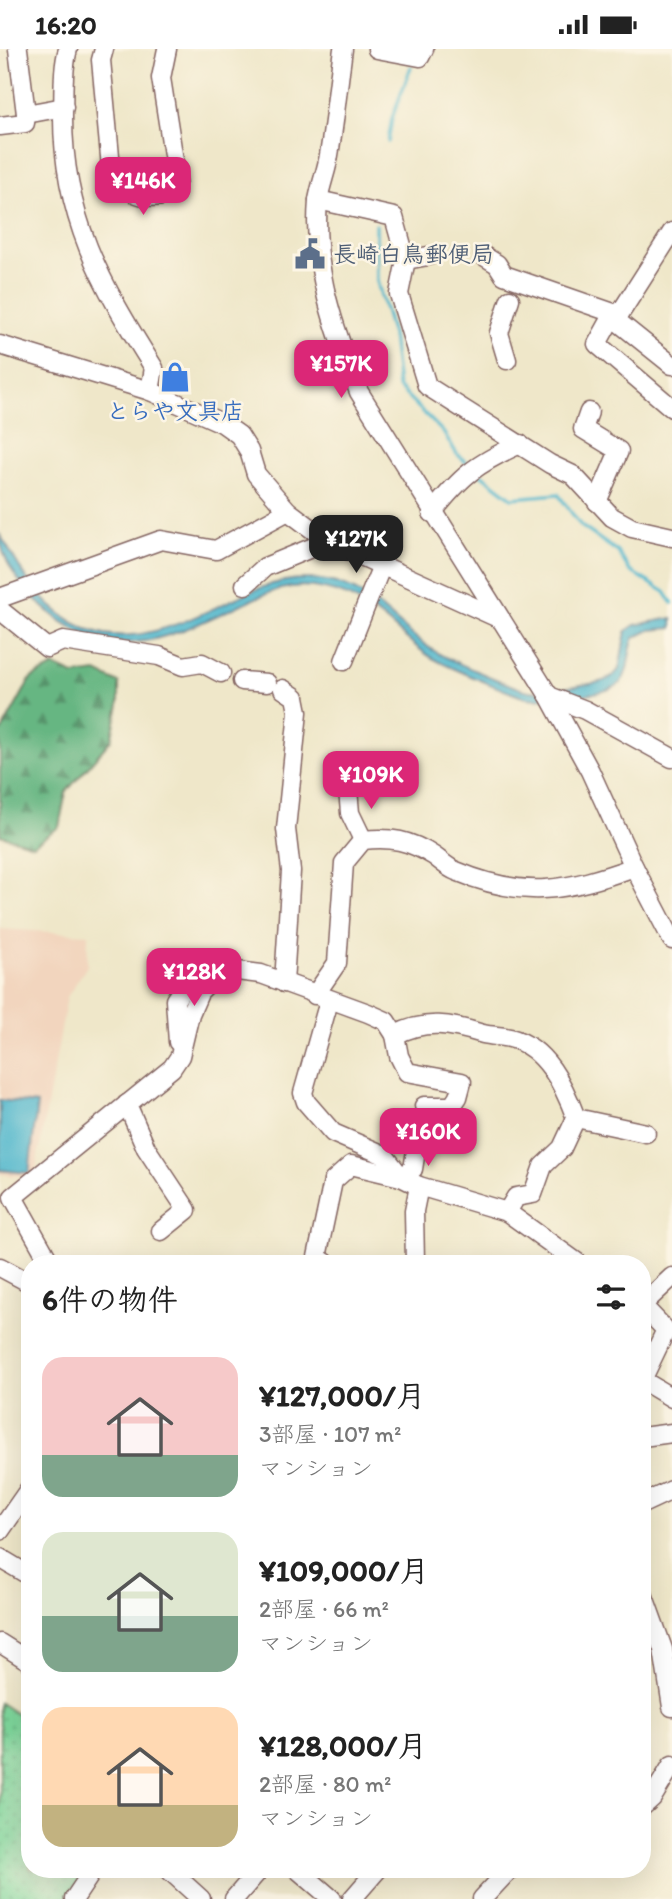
<!DOCTYPE html>
<html lang="ja">
<meta charset="utf-8">
<style>
:root{--surface:#fff;--page:#f6f6f6;--text:#222;--muted:#767676;--accent:#db2777}
body{margin:0;font-family:Itim,"Klee One",sans-serif;background:var(--page);color:var(--text);height:100vh;display:flex;flex-direction:column;font-size:26px;white-space:nowrap}
*{box-sizing:border-box;margin:0}
p{font-size:23px;color:var(--muted)}
.icon{flex:none;width:38px;height:38px;fill:none;stroke:currentColor;stroke-width:2;stroke-linecap:round;stroke-linejoin:round}
.map{position:relative;flex:1;overflow:hidden}
.details{position:absolute;left:21px;top:1206px;width:630px;height:623px;display:flex;flex-direction:column;background:var(--surface);border-radius:28px;box-shadow:0 7px 28px #0002}
.details>*{flex:none}
.price{position:absolute;translate:-50% -60px;padding:0 16px;border-radius:14px;background:var(--accent);color:#fff;font-size:23px;line-height:46px;filter:drop-shadow(0 2px 4px #0008)}
.price::after{content:'';position:absolute;left:50%;top:42px;width:21px;height:16px;margin-left:-10px;background:inherit;clip-path:polygon(0 0,100% 0,50% 100%)}
.price.current{background:#222;color:#fff}
ul{padding:0;list-style:none}
li{display:flex;align-items:center;gap:21px;height:175px;padding:0 21px}
li span{display:grid;place-items:center;flex:none;width:196px;height:140px;border-radius:21px;color:#555}
li>.icon{margin-inline-start:auto}
span .icon{width:84px;height:84px;fill:#fffc;stroke-width:1}
li b{font-size:30px}
h2{display:flex;justify-content:space-between;align-items:center;height:84px;padding:0 21px;font-size:30px}
.status{display:flex;justify-content:space-between;align-items:center;height:49px;padding:0 35px;background:var(--surface);direction:ltr}
.status svg{height:19px;fill:currentColor}
.map>svg:first-child{display:block}
.built{fill:#f2d5be}
.forest{fill:url(#forest-firs);stroke:#586a56;stroke-width:2}
.park{fill:url(#park-dots);stroke:#647a62;stroke-width:2}
.water{fill:#4eb6cc;stroke:#4c6a7c;stroke-width:2}
.lines{fill:none;stroke-linecap:round;stroke-linejoin:round}
.stream{stroke:#4eb6cc;stroke-width:3.5}
.minor-casing{stroke:#846562;stroke-width:21}
.minor{stroke:#fff;stroke-width:18}
.labels{text-anchor:middle;dominant-baseline:central;stroke-width:5;stroke-linejoin:round;paint-order:stroke}
.service-label{font-size:23px;font-weight:bold;fill:#4e5e75;stroke:#fcf5e5;text-anchor:start}
.shop-label{font-size:23px;font-weight:bold;fill:#366cbe;stroke:#fcf5e5}
</style>
<div class="status"><b>16:20</b><svg viewBox="0 0 49 12"><path d="M0 12V9h3v3zM5 12V6h3v6zM10 12V3h3v9zM15 12V0h3v12zM26 1h20v11H26zM47 4h2v5h-2z"/></svg></div>
<div class="map">
<svg width="672" height="1850" viewBox="0 0 672 1850">
<defs>
<pattern id="forest-firs" width="22" height="20" patternUnits="userSpaceOnUse" patternTransform="scale(1.75)"><rect width="22" height="20" fill="#66b682"/><path d="M5 1l3.5 6h-7zM16 11l3.5 6h-7z" fill="#56936b"/></pattern>
<pattern id="park-dots" width="8" height="8" patternUnits="userSpaceOnUse" patternTransform="scale(1.75)"><rect width="8" height="8" fill="#7dd59a"/><path d="M2 2h.1M6 6h.1" fill="none" stroke="#6eb685" stroke-width="1.8" stroke-linecap="round"/></pattern>
</defs>
<rect width="100%" height="100%" fill="#fcf5e5"/>
<filter id="ink" filterUnits="userSpaceOnUse"><feTurbulence type="fractalNoise" baseFrequency=".0143" numOctaves="2"/><feDisplacementMap in="SourceGraphic" scale="14" xChannelSelector="R" yChannelSelector="G"/><feConvolveMatrix kernelMatrix="1 2 1 2 8 2 1 2 1" color-interpolation-filters="sRGB"/></filter>
<filter id="wash" filterUnits="userSpaceOnUse"><feTurbulence type="fractalNoise" baseFrequency=".00686" numOctaves="4" result="noise"/><feDisplacementMap in="SourceGraphic" scale="28" xChannelSelector="R" yChannelSelector="G"/><feGaussianBlur stdDeviation="1.57" result="paint"/><feColorMatrix in="noise" values="0 0 0 0 0 0 0 0 0 0 0 0 0 0 0 0 0 1.4 0 .05"/><feComposite in="paint" operator="in"/></filter>
<g filter="url(#wash)">
<rect width="100%" height="100%" fill="#efe7c9"/>
<path class="built" d="M0,880L88,885L87,917L67,948L34,1129L0,1125Z"/>
<path class="forest" d="M54,617L74,626L97,623L119,634V656L111,691L66,743L59,778L33,796L0,786V685L31,629Z"/>
<path class="park" d="M0,1654L30,1674V1820H89L69,1850H0Z"/>
<g class="water">
<path d="M0,486C12,504 23,527 38,544C101,614 162,584 234,550C268,534 298,524 336,534C379,546 400,582 436,603C447,610 517,640 529,642C543,644 562,639 576,637C592,634 609,635 619,620L626,582L635,576L672,569V579L650,581L634,589C627,603 631,622 620,634C610,643 593,644 580,646C565,648 542,651 527,649C514,646 440,615 429,607C386,576 370,546 313,538C286,534 266,545 242,555C164,591 109,621 38,553C21,537 0,509 0,486Z"/>
<path d="M0,1051L37,1055L29,1124L0,1121Z"/>
</g>
<g class="lines">
<g class="stream">
<path d="M388,93L392,69L411,18"/>
<path d="M376,176L377,232L392,286L398,338L443,383L457,405L469,416"/>
<path d="M478,423L512,449L558,445L581,477L618,503L630,522L665,543L672,554"/>
</g>
</g>
</g>
<g filter="url(#ink)">
<g class="lines">
<g class="minor-casing">
<g id="minor">
<path d="M18,0L26,65L64,58"/>
<path d="M68,0C62,21 64,43 63,64C62,167 101,235 154,319L150,342"/>
<path d="M104,0L101,11L112,129C130,143 143,152 166,146L177,131L161,29L167,0"/>
<path d="M343,0C338,35 335,71 329,106C327,121 320,137 318,152C312,220 335,282 359,343L549,647L590,722L634,818L672,891"/>
<path d="M377,0L420,8L424,0"/>
<path d="M0,77L25,74L26,65"/>
<path d="M318,151L394,168L406,211L399,245L427,337L550,415L573,426L612,468L632,479L672,488"/>
<path d="M672,183L619,266L612,268L672,316"/>
<path d="M484,207L497,215L504,226L619,266"/>
<path d="M406,211L428,207"/>
<path d="M612,268L597,295L672,359"/>
<path d="M0,296L150,342L222,374L239,386L249,402L256,425L288,462L328,492L498,569"/>
<path d="M507,311L499,284L510,250"/>
<path d="M589,363L583,380L619,402L597,453"/>
<path d="M432,464C461,427 476,415 520,395"/>
<path d="M245,536L265,518L328,492"/>
<path d="M0,549L161,491L216,501L288,462"/>
<path d="M0,561L47,599L63,592L159,607L183,617L202,614L221,624"/>
<path d="M344,612L382,516"/>
<path d="M242,632L267,634"/>
<path d="M283,640L295,648L298,663L286,780L291,822L284,934"/>
<path d="M549,647L585,661L672,709"/>
<path d="M348,740L350,764L363,791"/>
<path d="M315,946L337,914L344,814L363,791C391,788 409,791 434,807C441,812 448,819 456,822C525,851 567,842 634,818"/>
<path d="M329,952L303,1044L306,1053L333,1084L384,1106L401,1128L419,1137L507,1163L578,1214"/>
<path d="M395,986L399,1007L407,1023L462,1033L458,1048L452,1057H424"/>
<path d="M178,993L175,951L182,941L212,921"/>
<path d="M127,1055L146,1099L187,1161L161,1182"/>
<path d="M576,1069L646,1084"/>
<path d="M50,1214L13,1148L172,1019L180,1007L190,965L200,942L214,928L237,922L261,925L368,964L386,972L395,986C426,970 451,975 483,985C492,987 501,987 510,989C546,998 564,1037 576,1069L562,1099L543,1117L533,1145L516,1148L507,1163"/>
<path d="M326,1214L317,1208L333,1132L351,1116L401,1128L413,1120L420,1077"/>
<path d="M415,1214L414,1162L419,1137"/>
<path d="M0,1218L30,1234"/>
<path d="M642,1256L664,1279V1285L642,1331"/>
<path d="M642,1256L672,1228"/>
<path d="M642,1331L672,1349"/>
<path d="M642,1388L672,1384"/>
<path d="M642,1455L672,1441"/>
<path d="M0,1482L30,1439"/>
<path d="M0,1509L30,1527"/>
<path d="M642,1542L663,1600L672,1658"/>
<path d="M0,1594L30,1613"/>
<path d="M642,1758L652,1749L672,1716"/>
<path d="M168,1820L201,1850"/>
<path d="M297,1820L332,1850"/>
<path d="M74,1850L94,1820"/>
<path d="M234,1850L260,1820"/>
<path d="M352,1850L378,1820"/>
<path d="M482,1850L510,1820"/>
</g>
</g>
<use href="#minor" class="minor"/>
</g>
</g>
<defs>
<g id="civic-bare" transform="scale(2.415)"><path d="M-.6-6.5H3V-4.5H.6V-3L4-1V1h2V6H-6V1h2V-1L-.6-3ZM-1.2 2.5V6h2.4V2.5Z" fill="#5c6f8a" stroke="#fcf5e5" stroke-width="2.5" paint-order="stroke"/></g>
<g id="shop-bare" transform="scale(2.415)"><path d="M-5-2.5h2.3a2.7 3.5 0 0 1 5.4 0H5L5.5 6h-11ZM-1.5-2.5h3a1.5 2.3 0 0 0-3 0Z" fill="#3f7fe0" stroke="#fcf5e5" stroke-width="2.5" paint-order="stroke"/></g>
</defs>
<g fill-rule="evenodd">
<use href="#civic-bare" x="310" y="205"/>
<use href="#shop-bare" x="175" y="328"/>
</g>
<g class="labels">
<g class="service-label">
<text x="333" y="205">長崎白鳥郵便局</text>
</g>
<g class="shop-label">
<text x="175" y="362">とらや文具店</text>
</g>
</g>
</svg>
<b class="price" style="left:143px;top:168px">¥146K</b>
<b class="price" style="left:341px;top:351px">¥157K</b>
<b class="price current" style="left:356px;top:526px">¥127K</b>
<b class="price" style="left:371px;top:762px">¥109K</b>
<b class="price" style="left:194px;top:959px">¥128K</b>
<b class="price" style="left:428px;top:1119px">¥160K</b>
<section class="details">
<h2>6件の物件<svg class="icon" aria-label="filters" viewBox="0 0 24 24"><path d="M4 7h16M4 17h16"/><circle cx="9" cy="7" r="2"/><circle cx="15" cy="17" r="2"/></svg></h2>
<ul>
<li><span style="background:linear-gradient(#f6c9c9 70%,#7fa58c 0)"><svg class="icon" aria-label="home" viewBox="0 0 24 24"><path d="M3 11l9-7 9 7M6 9v11h12V9"/></svg></span><div><b>¥127,000/月</b><p>3部屋 · 107 m²</p><p>マンション</p></div></li>
<li><span style="background:linear-gradient(#dfe7d0 60%,#7fa58c 0)"><svg class="icon" aria-label="home" viewBox="0 0 24 24"><path d="M3 11l9-7 9 7M6 9v11h12V9"/></svg></span><div><b>¥109,000/月</b><p>2部屋 · 66 m²</p><p>マンション</p></div></li>
<li><span style="background:linear-gradient(#ffd9b3 70%,#c2b280 0)"><svg class="icon" aria-label="home" viewBox="0 0 24 24"><path d="M3 11l9-7 9 7M6 9v11h12V9"/></svg></span><div><b>¥128,000/月</b><p>2部屋 · 80 m²</p><p>マンション</p></div></li>
</ul>
</section>
</div>
